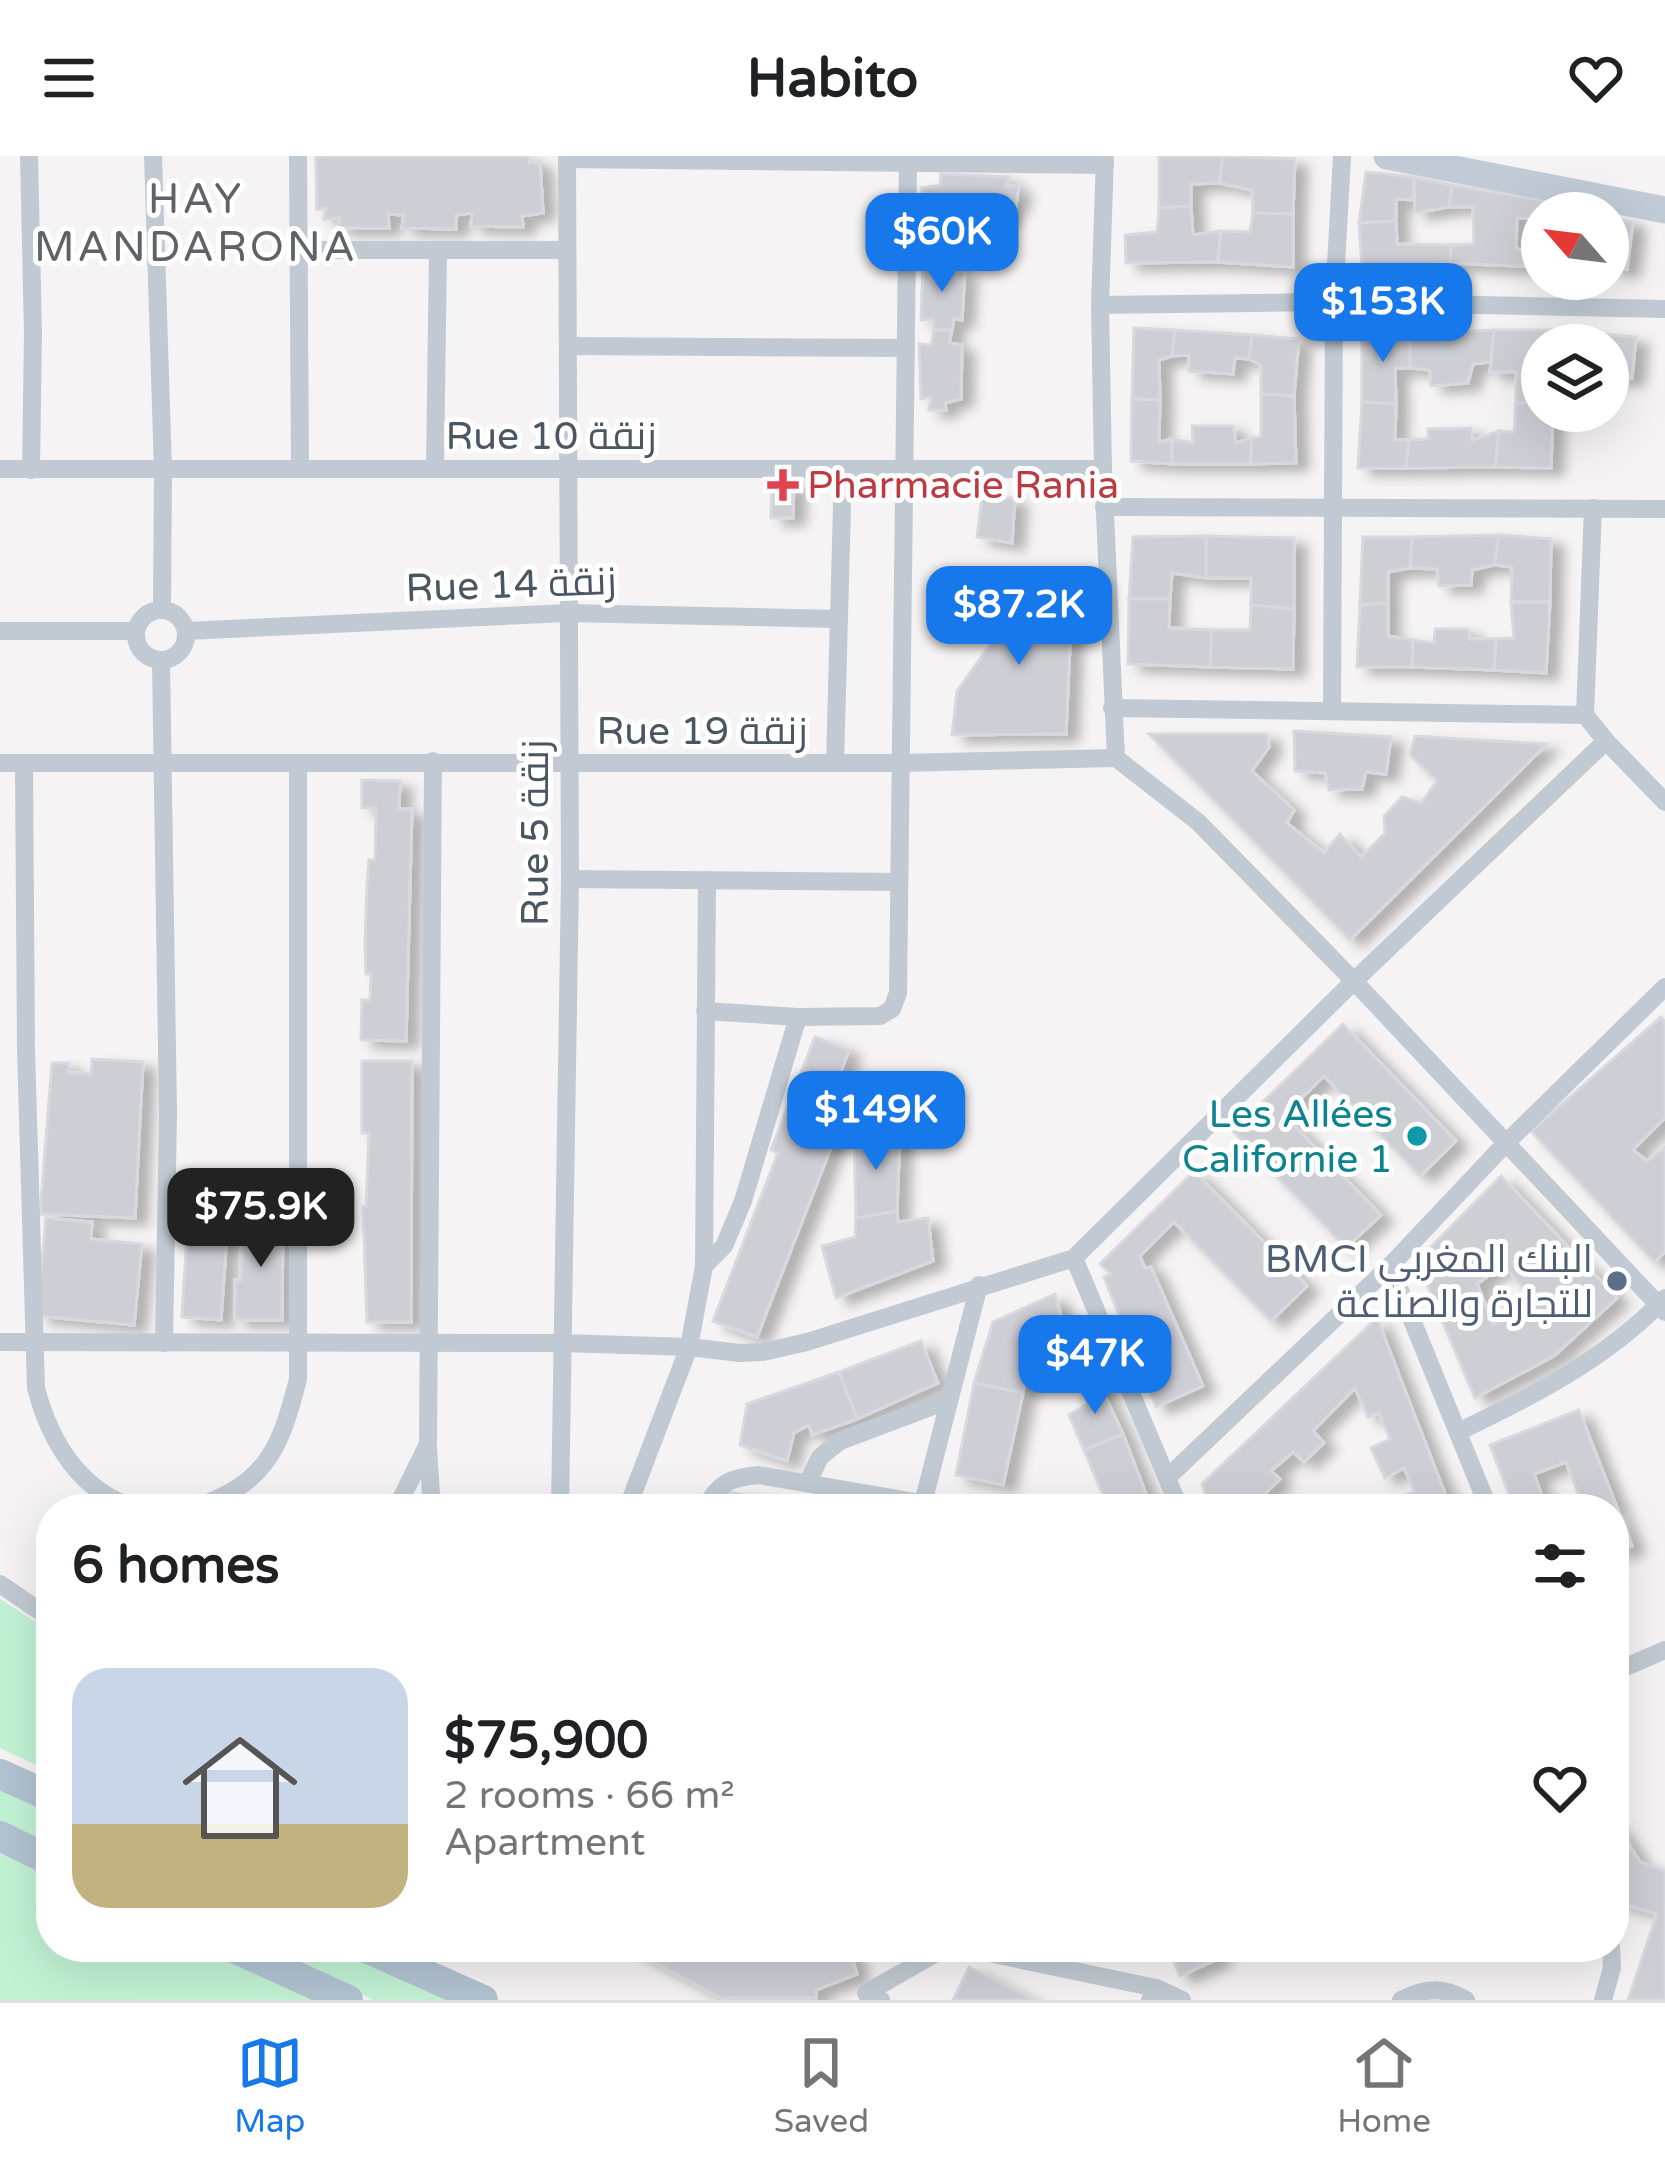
<!DOCTYPE html>
<meta charset="utf-8">
<style>
:root{--surface:#fff;--page:#f2f2f2;--text:#202124;--muted:#757577;--line:#e0e0e0;--accent:#1778eb}
body{margin:0;font-family:"Varela Round",Cairo,sans-serif;background:var(--page);color:var(--text);height:100vh;display:flex;flex-direction:column;font-size:45px;white-space:nowrap}
*{box-sizing:border-box;margin:0}
p{font-size:39px;color:var(--muted)}
.icon{flex:none;width:66px;height:66px;fill:none;stroke:currentColor;stroke-width:2;stroke-linecap:round;stroke-linejoin:round}
.map{position:relative;flex:1;overflow:hidden}
.drawer{position:absolute;left:36px;top:1338px;width:1593px;height:468px;display:flex;flex-direction:column;background:var(--surface);border-radius:48px;box-shadow:0 12px 48px #0002}
.drawer>*{flex:none}
.needle{width:78px;rotate:298deg}
.tools{position:absolute;left:1521px;top:36px;display:grid;gap:24px}
.tools a{display:grid;place-items:center;width:108px;height:108px;border-radius:50%;background:var(--surface);box-shadow:0 12px 48px #0002;font-size:60px}
.price{position:absolute;translate:-50% -102px;padding:0 27px;border-radius:24px;background:var(--accent);color:#fff;font-size:39px;line-height:78px;filter:drop-shadow(0 3px 6px #0008)}
.price::after{content:'';position:absolute;left:50%;top:72px;width:36px;height:27px;margin-left:-18px;background:inherit;clip-path:polygon(0 0,100% 0,50% 100%)}
.price.current{background:#222;color:#fff}
ul{padding:0;list-style:none}
li{display:flex;align-items:center;gap:36px;height:300px;padding:0 36px}
li+li{border-top:3px solid var(--line)}
li span{display:grid;place-items:center;flex:none;width:336px;height:240px;border-radius:36px;color:#555}
li>.icon{margin-inline-start:auto}
span .icon{width:144px;height:144px;fill:#fffc;stroke-width:1}
li b{font-size:51px}
h2{display:flex;justify-content:space-between;align-items:center;height:144px;padding:0 36px;font-size:51px}
header{display:flex;justify-content:space-between;align-items:center;height:156px;padding:0 36px;background:var(--surface);font-size:54px;font-weight:800}
.menu{display:flex;justify-content:space-around;align-items:center;height:168px;border-top:3px solid var(--line);background:var(--surface);font-size:33px;color:var(--muted)}
.menu a{display:grid;justify-items:center;gap:6px}
.menu .current{color:var(--accent)}
.map>svg:first-child{display:block}
.green{fill:#c2f2d4}
.building{fill:#cdcfd5;stroke:#d7d9de;stroke-width:3;fill-rule:evenodd;filter:url(#shadow)}
.lines{fill:none;stroke-linecap:round;stroke-linejoin:round}
.street{stroke:#c1cad2;stroke-width:18}
.secondary{stroke:#c1cbd6;stroke-width:27}
.primary{stroke:#b2c3d1;stroke-width:30}
.health-dot{fill:#e0444e;stroke:#fff;stroke-width:4.5}
.culture-dot{fill:#0f9aa8;stroke:#fff;stroke-width:4.5}
.service-dot{fill:#5c6f8a;stroke:#fff;stroke-width:4.5}
.labels{text-anchor:middle;dominant-baseline:central;stroke-width:10;stroke-linejoin:round;paint-order:stroke}
.street-label{font-size:39px;fill:#4a5661;stroke:#fff}
.health-label{font-size:39px;fill:#be3a42;stroke:#fff;text-anchor:start}
.culture-label{font-size:39px;fill:#0d838f;stroke:#fff;text-anchor:end}
.service-label{font-size:39px;fill:#4e5e75;stroke:#fff;text-anchor:end}
.neighbourhood-label{font-size:42px;letter-spacing:3px;fill:#5f6368;stroke:#fff}
</style>
<header><svg class="icon" aria-label="menu" viewBox="0 0 24 24"><path d="M4 6h16M4 12h16M4 18h16"/></svg>Habito<svg class="icon" aria-label="heart" viewBox="0 0 24 24"><path d="M12 20l-8-8c-3-5 5-10 8-4 3-6 11-1 8 4z"/></svg></header>
<div class="map">
<svg width="1665" height="1844" viewBox="0 0 1665 1844">
<defs>
<filter id="shadow"><feDropShadow dx="12" dy="7" stdDeviation="6" flood-color="#0004"/></filter>
</defs>
<rect width="100%" height="100%" fill="#f5f3f3"/>
<g class="green">
<path d="M0,1443L51,1476V1616L0,1592Z"/>
<path d="M0,1632L51,1656V1692L0,1668Z"/>
<path d="M0,1691L51,1715V1791H212L324,1844H0Z"/>
<path d="M261,1791H337L450,1844H373Z"/>
</g>
<g class="building">
<path d="M331,0L360,4L361,26L388,31L389,40L403,41L402,30L421,29L420,14L408,13V0H451L452,14H442L443,29L454,30L457,39H469L472,32L497,30L500,6L511,5V0H528L529,7L540,6L543,57L522,60L523,71L471,70L472,57L456,59V73L402,72L404,59L388,58L389,72H338L340,62L324,63L326,52L317,53L316,2Z"/>
<path d="M331,0H528L529,7L540,6L543,57L522,60L523,71L471,70L472,57L456,59V73L402,72L404,59L388,58L389,72H338L340,62L324,63L326,52L317,53L316,2Z"/>
<path d="M1159,0H1223L1219,27L1191,28V50L1159,52Z"/>
<path d="M1223,0L1295,3L1293,58L1253,57L1252,34L1219,27Z"/>
<path d="M1366,16L1414,21L1413,44L1396,43V65L1359,67Z"/>
<path d="M941,18L1009,21L1006,31L1019,29L1016,50L1009,51L1007,61H966L961,96H952L954,107L934,104V95H919L922,32L940,29Z"/>
<path d="M1414,21L1452,29L1449,51L1415,57Z"/>
<path d="M1452,29L1544,44L1537,63L1517,62L1516,93L1539,96L1536,111L1450,107L1451,89L1474,88L1473,51H1449Z"/>
<path d="M1544,44L1597,57H1542V64L1537,63Z"/>
<path d="M1191,50L1193,79L1221,75L1218,106L1126,107L1125,79L1157,76L1159,52Z"/>
<path d="M1253,57L1293,58V111L1218,106L1221,75L1250,76Z"/>
<path d="M1608,60L1633,66L1627,113L1608,112Z"/>
<path d="M1396,65L1397,88L1451,89L1450,107L1362,112L1359,67Z"/>
<path d="M934,104L954,107L952,117L965,115L962,164L954,163L952,174H934L933,163L921,164L923,110L930,113Z"/>
<path d="M1134,172L1175,174L1172,200L1159,204L1160,244L1132,243Z"/>
<path d="M934,174H952L949,187L962,189L961,243L945,247L946,254H929L931,241L921,243L919,188L931,189Z"/>
<path d="M1175,174L1252,179L1249,203L1235,202L1233,218L1189,215V199L1172,200Z"/>
<path d="M1494,174L1491,206L1473,208L1468,227L1431,230L1430,214L1410,212V178Z"/>
<path d="M1494,174H1553V189H1542V247H1516V216H1490Z"/>
<path d="M1553,174L1636,181L1632,222H1608V189H1553Z"/>
<path d="M1362,177L1410,178V212H1395L1396,248L1362,246Z"/>
<path d="M1252,179L1299,183L1294,240L1261,238V209L1249,203Z"/>
<path d="M1261,238L1294,240L1296,307L1250,308L1252,282L1261,281Z"/>
<path d="M1132,243L1160,244L1159,286L1172,283V308L1131,305Z"/>
<path d="M1362,246L1396,248L1395,284H1409L1406,312H1358Z"/>
<path d="M1516,247H1542V255H1553L1551,312L1495,311L1499,275L1514,276Z"/>
<path d="M1192,270H1233L1236,287L1252,282L1250,308H1172V283L1193,287Z"/>
<path d="M1471,272L1473,284L1499,275L1495,311L1406,312L1409,284L1428,283V273Z"/>
<path d="M772,324L794,325L793,362H771Z"/>
<path d="M982,341L1015,342L1012,387L977,381Z"/>
<path d="M1499,379L1551,383L1550,446H1511L1512,411L1494,409Z"/>
<path d="M1499,379L1494,409L1472,414L1471,429L1439,430L1437,413L1410,412L1412,381Z"/>
<path d="M1206,380L1294,382V453L1251,449V422H1206Z"/>
<path d="M1206,380V422L1172,417L1170,443H1129L1133,381Z"/>
<path d="M1363,381H1412L1410,412L1388,416V447L1360,449Z"/>
<path d="M987,420L1016,423L1037,433L1055,445L1071,467L1066,578L952,579L957,535L1005,468L992,460L999,445H986Z"/>
<path d="M1129,443H1170L1169,472L1212,474L1210,511L1128,508Z"/>
<path d="M1511,446H1550L1546,517L1494,514L1496,483L1514,482Z"/>
<path d="M1388,447V480L1413,484L1412,511H1357L1360,449Z"/>
<path d="M1251,449L1294,453L1293,513L1210,511L1212,474H1250Z"/>
<path d="M1435,473H1468L1469,483H1496L1494,514L1412,511L1413,484L1434,487Z"/>
<path d="M1294,575L1391,581L1386,618L1366,616L1362,633L1329,634L1325,617L1295,615Z"/>
<path d="M1149,578H1267L1269,591L1252,615L1294,654L1287,667L1324,697L1340,678L1361,701L1385,677L1384,660L1402,641L1421,647L1437,625L1410,599L1415,580L1547,588L1350,784Z"/>
<path d="M362,624L400,625L399,653H412L406,885L361,884L362,844H370L371,818H366L365,791L367,728L369,704H375L376,652H362Z"/>
<path d="M1661,861L1665,866V962L1633,994L1647,1005L1665,991V1096L1654,1106L1531,975Z"/>
<path d="M1343,868L1456,985L1420,1020L1324,920L1284,959L1381,1059L1346,1092L1233,975Z"/>
<path d="M815,881L849,894L840,918L857,925L757,1181L713,1165L778,997L771,994Z"/>
<path d="M92,903L143,906L135,1062L40,1058L52,907H69L68,917L91,918Z"/>
<path d="M362,905H412L411,1166H367L363,1051H366L369,977H362Z"/>
<path d="M854,977H900L897,1055L856,1062Z"/>
<path d="M1194,1015L1307,1130L1271,1165L1174,1066L1140,1100L1145,1112L1151,1111L1203,1230L1156,1251L1104,1121L1111,1118L1100,1108Z"/>
<path d="M1501,1020L1617,1142L1554,1200L1475,1242L1417,1105ZM1503,1109L1533,1143L1494,1168L1477,1128Z"/>
<path d="M897,1055L898,1066L928,1062L933,1105L836,1142L822,1090L855,1081L856,1062Z"/>
<path d="M188,1061L228,1063L221,1164L182,1161Z"/>
<path d="M242,1061H283L282,1164H235V1124H241Z"/>
<path d="M46,1062L92,1066L91,1083L142,1088L134,1169L37,1160Z"/>
<path d="M1055,1138L1067,1182L1030,1190L1023,1237L974,1227L993,1166Z"/>
<path d="M1377,1162L1451,1353H1408L1401,1341L1414,1335L1404,1312L1385,1322L1371,1292L1390,1283L1379,1257L1368,1261L1355,1232L1313,1275L1324,1287L1304,1306L1293,1296L1271,1315L1280,1323L1254,1349L1256,1353H1211L1202,1328Z"/>
<path d="M921,1185L938,1227L857,1263L839,1216Z"/>
<path d="M839,1216L857,1263L812,1279L809,1269L794,1277L787,1305L740,1289L747,1248Z"/>
<path d="M1095,1218L1123,1278L1084,1294L1069,1259L1088,1248L1080,1227Z"/>
<path d="M974,1227L1023,1237L1003,1329L956,1319Z"/>
<path d="M1579,1254L1632,1390L1614,1397V1353H1561L1581,1345L1566,1306L1534,1318L1547,1353H1515L1490,1289Z"/>
<path d="M1123,1278L1148,1343L1109,1353L1084,1294Z"/>
<path d="M729,1336L812,1353H726Z"/>
<path d="M1614,1665L1640,1706L1665,1715V1844H1628L1657,1758L1614,1745Z"/>
<path d="M627,1791H849L857,1818L816,1834V1842H721Z"/>
<path d="M1168,1791H1215L1220,1802L1180,1820Z"/>
<path d="M969,1811L1034,1844H953Z"/>
</g>
<g class="lines">
<g class="street">
<path d="M29,0L33,177L31,314"/>
<path d="M153,0L163,314L162,454"/>
<path d="M298,0L300,312"/>
<path d="M1105,0L1100,149L1103,313L1116,602"/>
<path d="M567,3L1105,9"/>
<path d="M298,94H566"/>
<path d="M1100,149L1334,146L1665,153"/>
<path d="M568,190L906,192"/>
<path d="M0,313H1103"/>
<path d="M435,313L438,94"/>
<path d="M1104,351L1665,353"/>
<circle cx="161" cy="479" r="25"/>
<path d="M0,475H136"/>
<path d="M186,475L567,457L838,463"/>
<path d="M161,504L168,958L164,1187"/>
<path d="M1112,552L1585,559"/>
<path d="M1332,555L1334,146L1342,0"/>
<path d="M1606,585L1665,646"/>
<path d="M1116,602L1198,666L1354,825L1665,1156"/>
<path d="M0,607H899L1116,602"/>
<path d="M24,607L26,894L36,1232C50,1286 81,1338 139,1353"/>
<path d="M835,607L843,314"/>
<path d="M570,723L899,726"/>
<path d="M705,855L798,861L880,860L892,853L898,837L908,6"/>
<path d="M1074,1102L1180,1353"/>
<path d="M704,1110L724,1090L743,1045L798,861"/>
<path d="M0,1186L561,1187L689,1191L740,1197L763,1196L807,1186L1074,1102L1354,825L1606,585L1585,559L1593,352"/>
<path d="M1460,1275C1535,1239 1606,1203 1665,1142"/>
<path d="M428,1293L432,1353"/>
<path d="M1168,1321L1390,1110"/>
<path d="M808,1326L820,1301L840,1285L949,1244"/>
<path d="M923,1347L979,1129"/>
<path d="M191,1353C265,1329 280,1295 298,1223V607"/>
<path d="M396,1353L428,1288L433,605"/>
<path d="M560,1353L570,723L567,0"/>
<path d="M627,1353L689,1191L704,1110L707,724"/>
<path d="M705,1353C717,1327 732,1321 759,1319L956,1353"/>
<path d="M1489,1353L1390,1110L1506,987L1665,831"/>
<path d="M0,1428L51,1463"/>
<path d="M1614,1516L1665,1494"/>
<path d="M960,1791L1156,1832"/>
<path d="M410,1812L425,1791"/>
<path d="M881,1844L866,1837L947,1791"/>
<path d="M1150,1844L1156,1832L1182,1844"/>
<path d="M1401,1844C1425,1832 1443,1830 1466,1844"/>
<path d="M1603,1844L1612,1812L1611,1791"/>
</g>
<path class="secondary" d="M1387,0L1665,54"/>
<g class="primary">
<path d="M0,1618L51,1641"/>
<path d="M0,1680L51,1705"/>
<path d="M232,1791L348,1844"/>
<path d="M364,1791L483,1844"/>
</g>
</g>
<path class="health-dot" d="M777 311h12v12h12v12h-12v12h-12v-12h-12v-12h12z"/>
<circle class="culture-dot" cx="1417" cy="980" r="12"/>
<circle class="service-dot" cx="1617" cy="1125" r="12"/>
<g class="labels">
<g class="street-label">
<text x="551" y="280">Rue 10 زنقة</text>
<text transform="translate(511 429) rotate(-2)">Rue 14 زنقة</text>
<text x="702" y="575">Rue 19 زنقة</text>
<text transform="translate(535 677) rotate(-90)">Rue 5 زنقة</text>
</g>
<g class="health-label">
<text x="807" y="329">Pharmacie Rania</text>
</g>
<g class="culture-label">
<text x="1393" y="958">Les Allées<tspan x="1393" dy="45">Californie 1</tspan></text>
</g>
<g class="service-label">
<text x="1593" y="1103">BMCI البنك المغربي<tspan x="1593" dy="45">للتجارة والصناعة</tspan></text>
</g>
<g class="neighbourhood-label">
<text x="196" y="43">HAY<tspan x="196" dy="48">MANDARONA</tspan></text>
</g>
</g>
</svg>
<div class="tools">
<a><svg class="needle" viewBox="-14 -14 28 28"><path d="M0-13l5 13h-10z" fill="#e53935"/><path d="M0 13l5-13h-10z" fill="#757577"/></svg></a>
<a><svg class="icon" aria-label="layers" viewBox="0 0 24 24"><path d="M12 4l9 5-9 5-9-5zM3 14l9 5 9-5"/></svg></a>
</div>
<b class="price" style="left:942px;top:139px">$60K</b>
<b class="price" style="left:1383px;top:209px">$153K</b>
<b class="price" style="left:1019px;top:512px">$87.2K</b>
<b class="price" style="left:876px;top:1017px">$149K</b>
<b class="price current" style="left:261px;top:1114px">$75.9K</b>
<b class="price" style="left:1095px;top:1261px">$47K</b>
<section class="drawer">
<h2>6 homes<svg class="icon" aria-label="filters" viewBox="0 0 24 24"><path d="M4 7h16M4 17h16"/><circle cx="9" cy="7" r="2"/><circle cx="15" cy="17" r="2"/></svg></h2>
<ul>
<li><span style="background:linear-gradient(#c9d6e8 65%,#c2b280 0)"><svg class="icon" aria-label="home" viewBox="0 0 24 24"><path d="M3 11l9-7 9 7M6 9v11h12V9"/></svg></span><div><b>$75,900</b><p>2 rooms · 66 m²</p><p>Apartment</p></div><svg class="icon" aria-label="heart" viewBox="0 0 24 24"><path d="M12 20l-8-8c-3-5 5-10 8-4 3-6 11-1 8 4z"/></svg></li>
</ul>
</section>
</div>
<nav class="menu">
<a class="current"><svg class="icon" aria-label="map" viewBox="0 0 24 24"><path d="M3 6l6-2 6 2 6-2v14l-6 2-6-2-6 2zM9 4v14M15 6v14"/></svg>Map</a>
<a><svg class="icon" aria-label="saved" viewBox="0 0 24 24"><path d="M7 4h10v16l-5-4-5 4z"/></svg>Saved</a>
<a><svg class="icon" aria-label="home" viewBox="0 0 24 24"><path d="M3 11l9-7 9 7M6 9v11h12V9"/></svg>Home</a>
</nav>
